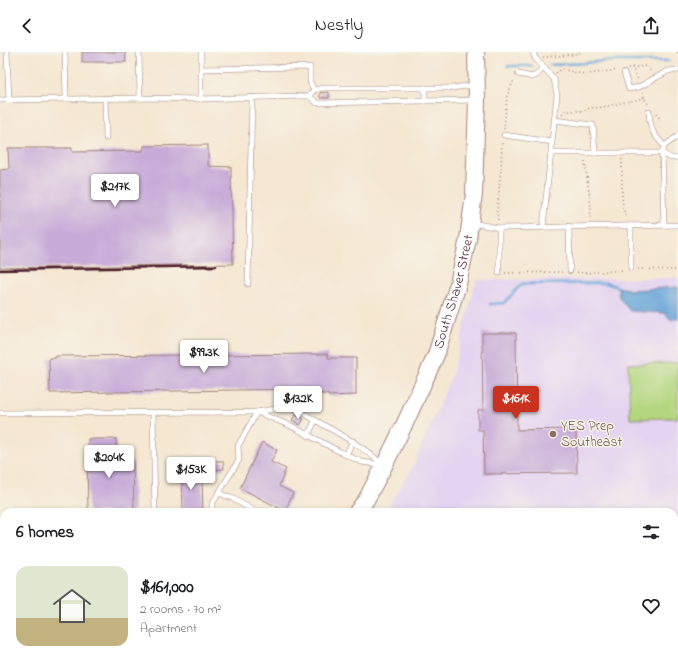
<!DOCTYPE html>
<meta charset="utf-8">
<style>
:root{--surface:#fff;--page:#f2f2f2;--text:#202124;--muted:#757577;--accent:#c8321e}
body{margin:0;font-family:"Indie Flower",sans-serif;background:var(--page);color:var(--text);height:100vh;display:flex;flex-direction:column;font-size:15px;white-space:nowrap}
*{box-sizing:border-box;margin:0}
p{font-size:13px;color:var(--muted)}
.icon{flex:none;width:22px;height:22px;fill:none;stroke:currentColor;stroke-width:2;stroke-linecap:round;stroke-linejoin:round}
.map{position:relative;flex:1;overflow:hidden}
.details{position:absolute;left:0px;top:456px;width:678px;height:156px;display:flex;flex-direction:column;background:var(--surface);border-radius:12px 12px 0 0;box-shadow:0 2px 6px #0003}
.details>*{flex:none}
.price{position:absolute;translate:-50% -34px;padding:0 9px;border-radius:4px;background:#fff;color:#222;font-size:13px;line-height:26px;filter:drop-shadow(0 1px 2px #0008)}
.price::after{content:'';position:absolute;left:50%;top:24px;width:12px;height:9px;margin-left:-6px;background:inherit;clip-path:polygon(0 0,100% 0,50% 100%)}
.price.on{background:var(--accent);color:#fff}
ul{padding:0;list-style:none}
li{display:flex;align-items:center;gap:12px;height:100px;padding:0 16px}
li span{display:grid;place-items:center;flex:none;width:112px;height:80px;border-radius:12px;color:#555}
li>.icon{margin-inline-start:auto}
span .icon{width:48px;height:48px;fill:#fffc;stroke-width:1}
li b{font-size:17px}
h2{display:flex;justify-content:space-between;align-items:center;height:48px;padding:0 16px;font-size:17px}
header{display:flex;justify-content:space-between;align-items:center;height:52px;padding:0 16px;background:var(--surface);font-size:18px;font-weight:600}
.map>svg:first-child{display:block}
.built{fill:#e4d3f1}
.green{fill:#b3d67e;stroke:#7e7a54}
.water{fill:#66a5d8;stroke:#586282}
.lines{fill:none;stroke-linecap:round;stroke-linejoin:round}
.stream{stroke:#66a5d8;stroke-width:2.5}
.canal{stroke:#66a5d8;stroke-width:9}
.building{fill:#c7abd8}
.lane-casing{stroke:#a0837e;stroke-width:6}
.secondary-casing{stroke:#a0837e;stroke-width:16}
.primary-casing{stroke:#a0837e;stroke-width:18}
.path{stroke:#a0837e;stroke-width:1.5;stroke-dasharray:1 3;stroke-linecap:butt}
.lane{stroke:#fff;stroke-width:5}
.secondary{stroke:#fff;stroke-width:14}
.primary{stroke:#fff;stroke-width:16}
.rail{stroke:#4a1f2b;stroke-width:2.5}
.education-dot{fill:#8d6e63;stroke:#f7f3e8;stroke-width:1.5}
.labels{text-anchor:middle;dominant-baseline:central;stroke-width:3;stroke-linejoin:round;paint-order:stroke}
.street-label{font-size:14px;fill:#4a1f2b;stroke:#f7f3e8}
.education-label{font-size:14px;fill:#785e54;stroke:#f7f3e8;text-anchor:start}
</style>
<header><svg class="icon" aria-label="back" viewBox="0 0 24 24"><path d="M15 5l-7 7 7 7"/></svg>Nestly<svg class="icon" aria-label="share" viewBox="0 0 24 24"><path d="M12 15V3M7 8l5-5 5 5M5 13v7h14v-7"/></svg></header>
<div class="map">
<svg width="678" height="612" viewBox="0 0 678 612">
<rect width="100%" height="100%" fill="#f7f3e8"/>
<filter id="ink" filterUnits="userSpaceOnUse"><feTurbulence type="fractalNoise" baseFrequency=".025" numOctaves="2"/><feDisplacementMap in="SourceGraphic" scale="8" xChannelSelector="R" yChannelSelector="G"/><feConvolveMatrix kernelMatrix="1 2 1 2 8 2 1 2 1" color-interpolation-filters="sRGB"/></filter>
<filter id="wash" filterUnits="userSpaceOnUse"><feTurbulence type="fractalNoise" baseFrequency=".012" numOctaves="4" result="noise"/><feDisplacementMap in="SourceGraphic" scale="16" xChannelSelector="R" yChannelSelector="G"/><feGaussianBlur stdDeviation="0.9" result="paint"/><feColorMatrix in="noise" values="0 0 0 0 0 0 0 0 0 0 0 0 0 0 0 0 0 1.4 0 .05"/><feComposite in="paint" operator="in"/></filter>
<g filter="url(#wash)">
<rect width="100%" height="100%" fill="#f5e7d1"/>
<path class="built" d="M678,226V528L674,529V460H385L412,416L452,323L476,228Z"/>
<g class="green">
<path d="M678,311V366L630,367L628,312Z"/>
<path d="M674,548H678V612H252L256,608H674Z"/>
</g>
<path class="water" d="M618,235L632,238L678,235V267H670L665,261L630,259L619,245Z"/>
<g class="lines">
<g class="stream">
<path d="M550,13L584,11L603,9H669"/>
<path d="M507,14H532"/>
<path d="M490,252L504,251L522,232L606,231L618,235"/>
</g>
<g class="canal">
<path d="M0,565L4,569"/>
<path d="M36,608L40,612"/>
</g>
</g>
<g id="blocks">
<g class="building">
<path d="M82,0H125L126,10H82Z"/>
<path d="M329,40V46H320V41Z"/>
<path d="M208,93V114L231,115L233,212L0,216V118L9,117L8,96H72V100L143,99L144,94Z"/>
<path d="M482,281H516L517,378L576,377L577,421L484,422L483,378H478V358H483Z"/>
<path d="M328,302V306H356V343L328,344V342H302L301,337L50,341L49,306H56V304Z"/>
<path d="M295,363L304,367L300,373L292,368Z"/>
<path d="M88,387H116L117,407L133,409L134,460H88L87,405H88Z"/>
<path d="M262,390L277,398L271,410L286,417L279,434L293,441L285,459L240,436Z"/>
<path d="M213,409H223L224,417L213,418Z"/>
<path d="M181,410H189L190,426H202L203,460H183L182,418H181Z"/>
</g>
</g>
</g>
<g filter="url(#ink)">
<use href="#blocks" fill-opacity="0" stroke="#a0837e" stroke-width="1"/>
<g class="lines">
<g class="lane-casing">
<g id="lane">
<path d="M7,0L9,48"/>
<path d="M65,0L66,47"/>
<path d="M139,0L140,46"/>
<path d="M201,0V47"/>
<path d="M533,0L535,6L554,27L557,43L543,175"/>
<path d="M201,17L310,15V30L314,38"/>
<path d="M624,21L629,37L639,35L668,19L678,18"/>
<path d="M518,22L533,25L538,22L543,15"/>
<path d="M425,36V49"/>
<path d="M309,44L314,38L323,36H452L474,33"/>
<path d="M105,46L106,86"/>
<path d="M0,48L140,46L201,47L305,44H309L317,51L475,48"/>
<path d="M649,60C650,78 653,81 664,94"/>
<path d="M555,68L593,73L595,101"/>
<path d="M504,83L552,90"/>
<path d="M551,101H662L671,106H678"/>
<path d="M472,171L499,176L678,173"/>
<path d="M664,173L662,101L664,94L678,84"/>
<path d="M569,174L570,219"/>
<path d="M631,174V216"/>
<path d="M499,176V221"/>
<path d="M248,232L252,45"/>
<path d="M257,360L291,374L346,403L362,410L381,413"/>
<path d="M0,361L257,360L292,354C322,374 355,387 382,412"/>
<path d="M153,361L155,460"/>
<path d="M308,383L315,369"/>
<path d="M346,403L353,389"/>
<path d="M218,441L232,446L254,459L253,460"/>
<path d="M212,460V452L239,408L238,394L257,360"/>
<path d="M0,512L4,517"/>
<path d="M76,608L80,612"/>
</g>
</g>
<g class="secondary-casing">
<path id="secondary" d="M674,539H678"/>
</g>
<g class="primary-casing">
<g id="primary">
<path id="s1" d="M357,460L366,448L384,414L406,369L436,303L458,232L468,187L474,142L477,48L476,0"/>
<path d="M227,612L232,608"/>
</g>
</g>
<g class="path">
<path d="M677,0L678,1"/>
<path d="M543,5L571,3L582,0"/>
<path d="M632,15L638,28"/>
<path d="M628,16L647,14L651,20"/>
<path d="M556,21L562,17L576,21L588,22L618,18"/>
<path d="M643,40L644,46L649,53"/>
<path d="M562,62L565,59H583L590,56L603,55L644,46"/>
<path d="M656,62L661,68L658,70"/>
<path d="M504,77L507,44L514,28"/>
<path d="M622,107V145L623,155L626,166"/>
<path d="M585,109L591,157L590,168"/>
<path d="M498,168L497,160L501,117L502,90"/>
<path d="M638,217L678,218"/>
<path d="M577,220L584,221L624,218"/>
<path d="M505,221L563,220"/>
</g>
<use href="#lane" class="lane"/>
<use href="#secondary" class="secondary"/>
<use href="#primary" class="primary"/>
<path class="rail" d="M0,218L216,214"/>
</g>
</g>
<circle class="education-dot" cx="553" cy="382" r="4"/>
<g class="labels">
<g class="street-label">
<text stroke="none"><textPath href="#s1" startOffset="242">South Shaver Street</textPath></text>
</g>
<g class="education-label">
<text x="561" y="374">YES Prep<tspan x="561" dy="16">Southeast</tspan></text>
</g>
</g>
</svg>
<b class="price" style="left:115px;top:156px">$217K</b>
<b class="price" style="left:204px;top:322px">$99.3K</b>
<b class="price" style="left:298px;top:368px">$132K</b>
<b class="price on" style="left:516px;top:368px">$161K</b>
<b class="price" style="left:109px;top:427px">$204K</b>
<b class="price" style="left:191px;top:439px">$153K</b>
<section class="details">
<h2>6 homes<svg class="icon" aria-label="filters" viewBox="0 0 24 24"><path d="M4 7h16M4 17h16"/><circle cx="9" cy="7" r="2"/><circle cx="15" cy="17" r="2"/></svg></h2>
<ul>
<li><span style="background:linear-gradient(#dfe7d0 65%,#c2b280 0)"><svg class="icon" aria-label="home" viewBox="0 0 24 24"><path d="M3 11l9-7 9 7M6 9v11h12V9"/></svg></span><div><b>$161,000</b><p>2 rooms · 70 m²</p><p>Apartment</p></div><svg class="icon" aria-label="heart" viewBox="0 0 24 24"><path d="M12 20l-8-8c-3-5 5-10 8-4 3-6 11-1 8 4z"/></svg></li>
</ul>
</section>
</div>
